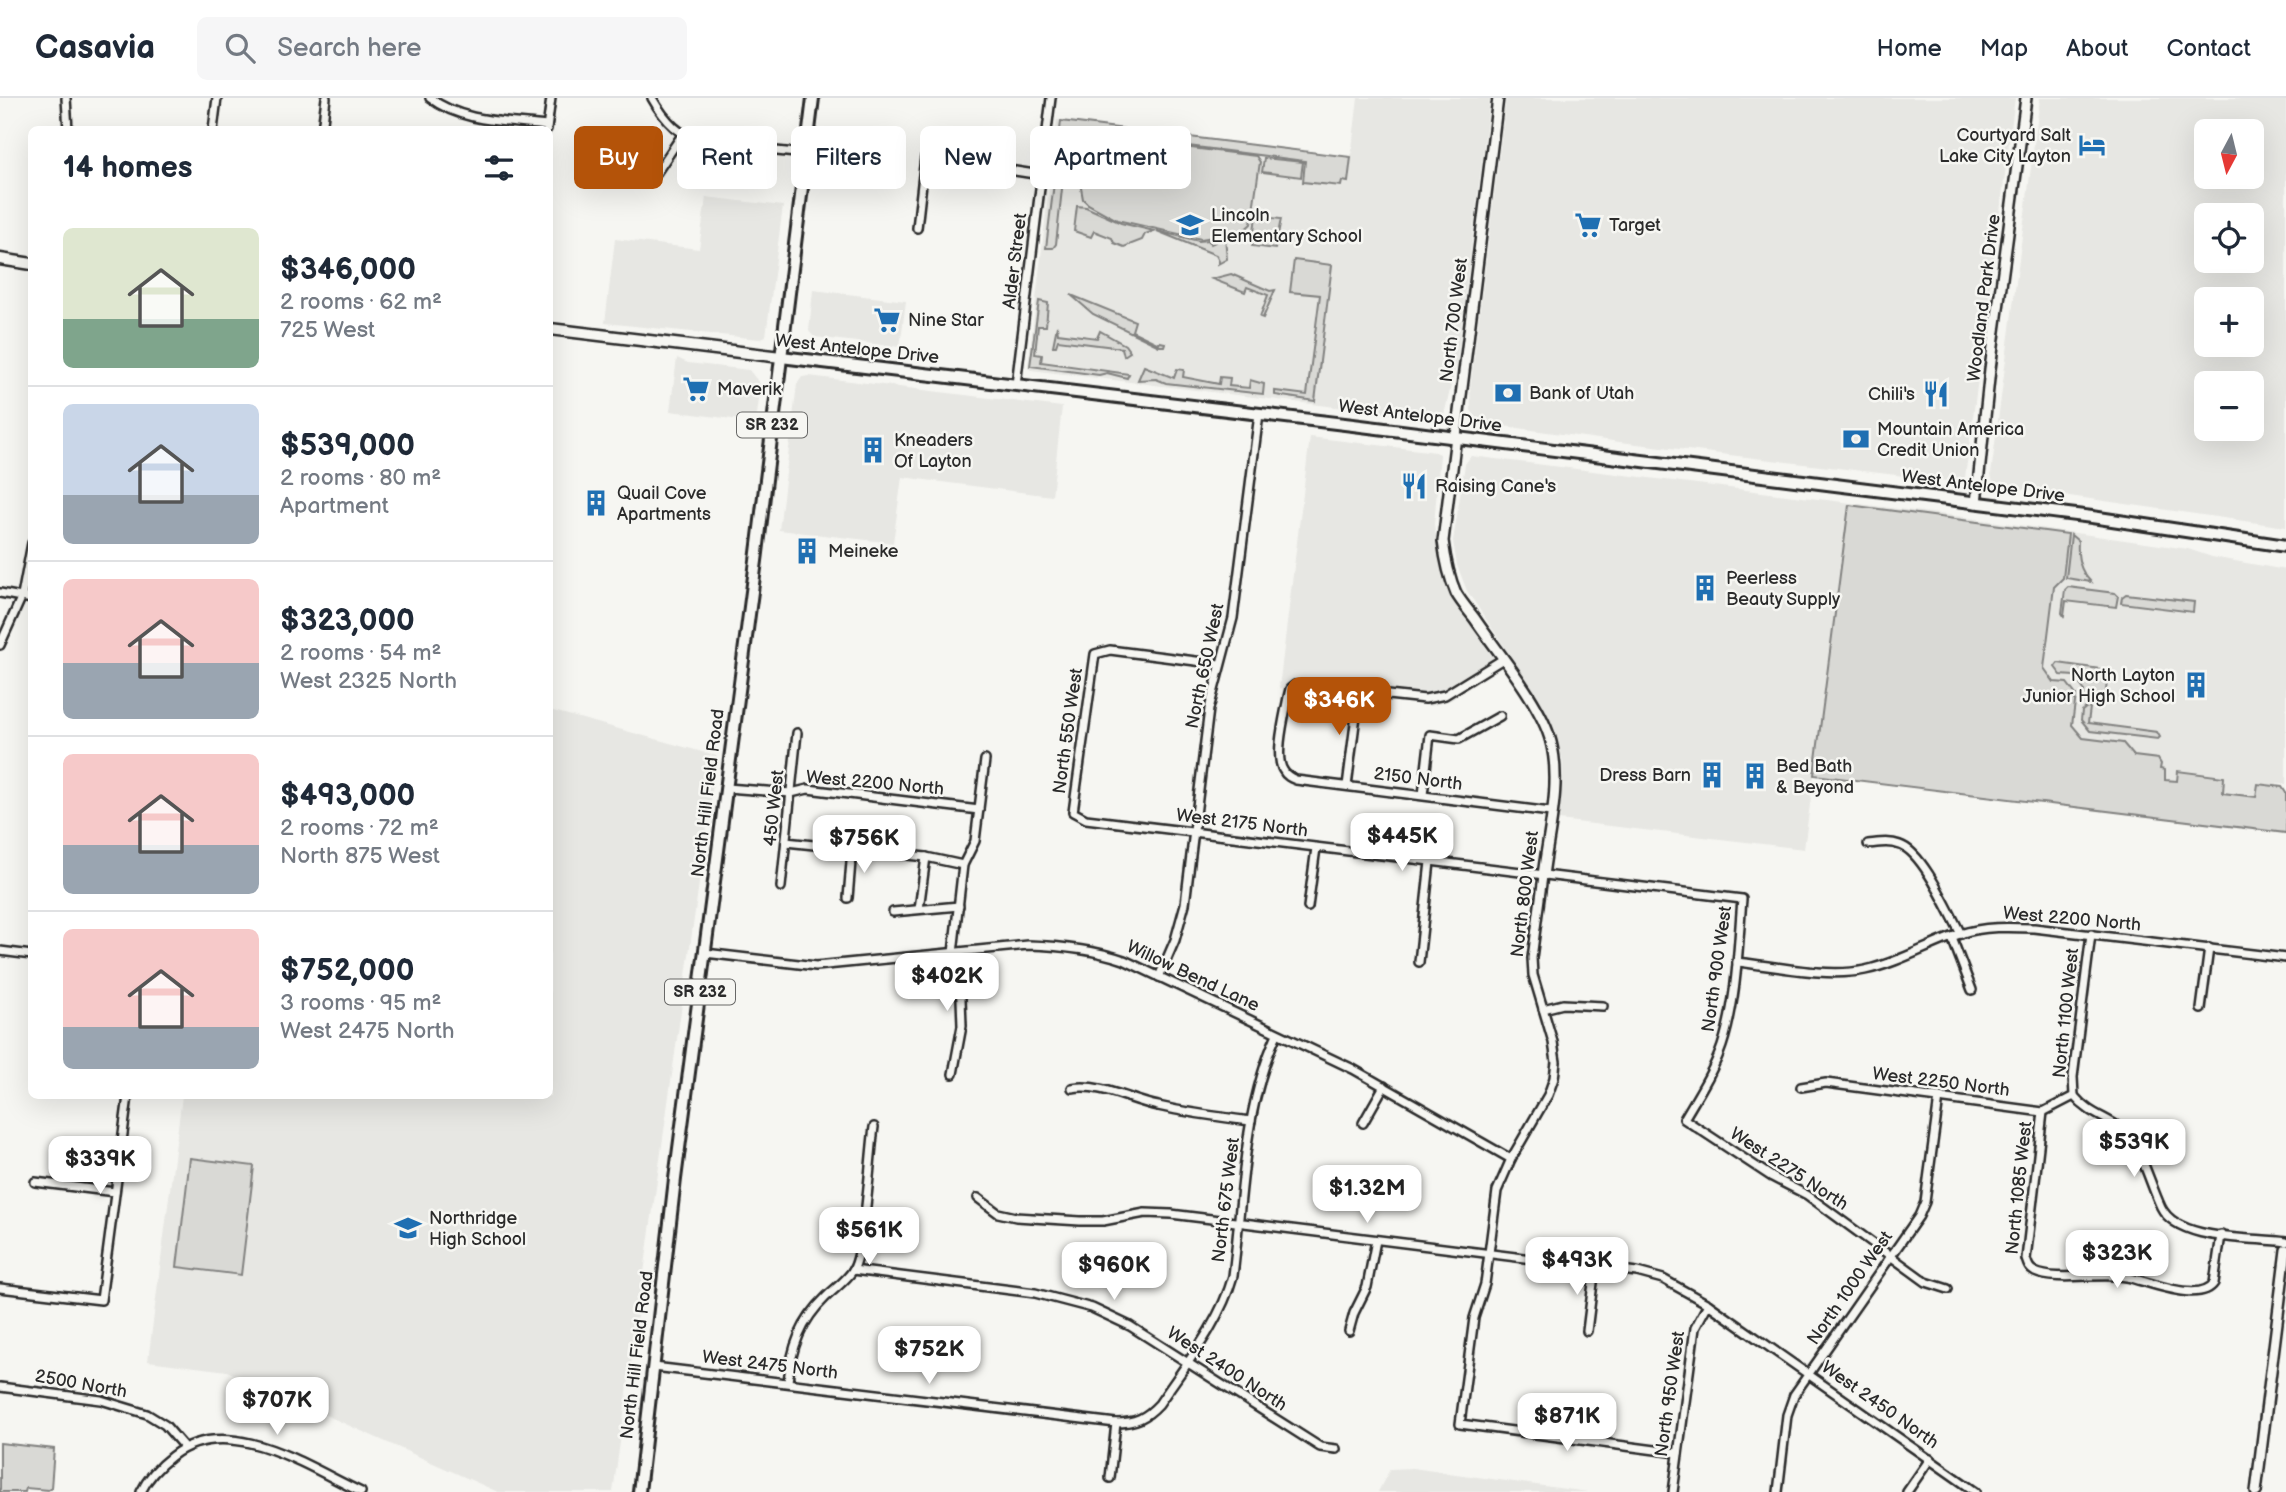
<!DOCTYPE html>
<meta charset="utf-8">
<style>
:root{--surface:#fff;--page:#f6f6f7;--text:#1f2937;--muted:#747a83;--line:#e0e1e3;--accent:#b45309}
body{margin:0;font-family:"Balsamiq Sans",sans-serif;background:var(--page);color:var(--text);height:100vh;display:flex;flex-direction:column;font-size:26px;white-space:nowrap}
*{box-sizing:border-box;margin:0}
p{font-size:23px;color:var(--muted)}
.icon{flex:none;width:38px;height:38px;fill:none;stroke:currentColor;stroke-width:2;stroke-linecap:round;stroke-linejoin:round}
.map{position:relative;flex:1;overflow:hidden}
.drawer{position:absolute;left:28px;top:28px;width:525px;height:973px;display:flex;flex-direction:column;background:var(--surface);border-radius:10px;box-shadow:0 7px 28px #0002}
.drawer>*{flex:none}
.guide{position:absolute;left:574px;top:28px;width:665px;height:63px;display:flex;gap:14px}
.needle{width:46px;rotate:187deg}
.fabs{position:absolute;left:2194px;top:21px;display:grid;gap:14px}
.fabs a{display:grid;place-items:center;width:70px;height:70px;border-radius:10px;background:var(--surface);box-shadow:0 7px 28px #0002;font-size:35px}
.price{position:absolute;translate:-50% -60px;padding:0 16px;border-radius:14px;background:#fff;color:#222;font-size:23px;line-height:46px;filter:drop-shadow(0 2px 4px #0008)}
.price::after{content:'';position:absolute;left:50%;top:42px;width:21px;height:16px;margin-left:-10px;background:inherit;clip-path:polygon(0 0,100% 0,50% 100%)}
.price.current{background:var(--accent);color:#fff}
ul{padding:0;list-style:none}
li{display:flex;align-items:center;gap:21px;height:175px;padding:0 35px}
li+li{border-top:2px solid var(--line)}
li span{display:grid;place-items:center;flex:none;width:196px;height:140px;border-radius:10px;color:#555}
li>.icon{margin-inline-start:auto}
span .icon{width:84px;height:84px;fill:#fffc;stroke-width:1}
li b{font-size:30px}
h2{display:flex;justify-content:space-between;align-items:center;height:84px;padding:0 35px;font-size:30px}
.chip{padding:0 24px;border-radius:10px;background:var(--surface);box-shadow:0 7px 28px #0002;font-size:24px;line-height:63px}
.chip.current{background:var(--accent);color:#fff}
header{display:flex;align-items:center;gap:42px;box-sizing:border-box;height:98px;padding:0 35px;background:var(--surface);border-bottom:2px solid var(--line)}
header strong{font-size:33px}
nav{display:flex;gap:38px;margin-inline-start:auto;font-size:24px}
.search{width:490px;height:63px;background:var(--page);display:flex;align-items:center;gap:18px;box-sizing:border-box;padding:0 24px;border-radius:10px;color:var(--muted);font-size:26px}
.map>svg:first-child{display:block}
.built{fill:#e7e7e3;fill-rule:evenodd}
.green{fill:#d9d9d5;stroke:#828280;stroke-width:2}
.lines{fill:none;stroke-linecap:round;stroke-linejoin:round}
.minor-casing{stroke:#2b2b2b;stroke-width:12}
.tertiary-casing{stroke:#2b2b2b;stroke-width:14}
.secondary-casing{stroke:#2b2b2b;stroke-width:15}
.primary-casing{stroke:#2b2b2b;stroke-width:16}
.minor{stroke:#f6f6f2;stroke-width:7}
.tertiary{stroke:#f6f6f2;stroke-width:9}
.secondary{stroke:#f6f6f2;stroke-width:10}
.primary{stroke:#f6f6f2;stroke-width:10}
.labels{text-anchor:middle;dominant-baseline:central;stroke-width:5;stroke-linejoin:round;paint-order:stroke}
.shield{fill:#f6f6f2;stroke:#686867;stroke-width:2}
.shield-label{font-size:16px;font-weight:bold;fill:#2b2b2b}
.poi-label{font-size:18px;fill:#2b2b2b;stroke:#f6f6f2;text-anchor:start}
.street-label{font-size:18px;fill:#2b2b2b;stroke:#f6f6f2}
</style>
<header>
<strong>Casavia</strong>
<div class="search"><svg class="icon" aria-label="search" viewBox="0 0 24 24"><circle cx="10" cy="10" r="6"/><path d="M15 15l6 6"/></svg>Search here</div>
<nav><a>Home</a><a>Map</a><a>About</a><a>Contact</a></nav>
</header>
<div class="map">
<svg width="2286" height="1394" viewBox="0 0 2286 1394">
<rect width="100%" height="100%" fill="#f6f6f2"/>
<filter id="ink" filterUnits="userSpaceOnUse"><feTurbulence type="fractalNoise" baseFrequency=".0143" numOctaves="2"/><feDisplacementMap in="SourceGraphic" scale="14" xChannelSelector="R" yChannelSelector="G"/><feConvolveMatrix kernelMatrix="1 2 1 2 8 2 1 2 1" color-interpolation-filters="sRGB"/></filter>
<g filter="url(#ink)">
<g class="built">
<path d="M1358,0H1490L1457,263L1444,317L1434,321L1031,272L1028,270L1057,22L1351,59Z"/>
<path d="M1506,0H2015L1965,380L1955,384L1620,344L1489,326L1476,320L1471,312L1470,291Z"/>
<path d="M2040,0H2286V429L2000,388L1993,385L1991,376ZM2207,33H2252V79H2207ZM2207,117H2252V163H2207ZM2207,201H2252V247H2207ZM2207,285H2252V331H2207Z"/>
<path d="M706,99L783,108L766,238L759,241L605,225L615,141L699,151Z"/>
<path d="M813,192L906,203L900,249L814,239L809,233Z"/>
<path d="M677,260L688,265L749,272L761,287L756,324L670,313Z"/>
<path d="M809,278L1062,309L1052,398L902,379L893,445L779,432L797,286L802,279Z"/>
<path d="M1310,339L1436,354L1440,357L1434,427L1443,479L1456,506L1500,569L1451,602L1431,608L1279,590Z"/>
<path d="M1471,358L1956,418L2188,451L2212,459L2286,472V686H2277L2271,733L1814,677L1804,751L1559,722L1563,665L1555,631L1538,599L1467,493L1457,467L1453,443L1465,366Z"/>
<path d="M550,612L717,658L613,1394H498L227,1273L148,1263L182,998H550Z"/>
<path d="M1412,1370L1588,1394H1378L1390,1371Z"/>
</g>
<g class="green">
<path d="M1061,23L1351,59L1348,84L1342,83L1341,88L1303,84L1305,63L1079,34L1068,37L1062,49L1058,50Z"/>
<path d="M1078,36L1256,58L1260,64L1251,126L1242,134L1201,141L1117,122L1088,106L1083,101L1079,79L1063,61L1065,44Z"/>
<path d="M1264,60L1303,64L1301,79L1262,74Z"/>
<path d="M1054,85L1060,86L1062,91L1056,146L1053,150H1046Z"/>
<path d="M1077,108L1086,109L1121,125L1154,133L1145,136L1142,142L1124,149L1114,145L1112,140L1094,133L1091,139L1074,133Z"/>
<path d="M1256,118L1281,121L1275,151L1252,148Z"/>
<path d="M1157,133L1199,143L1208,142L1211,146L1225,139L1227,161L1218,166L1219,163L1216,157Z"/>
<path d="M1294,162L1332,167L1315,303L1275,297V293L1307,297L1320,197L1290,194Z"/>
<path d="M1231,176L1270,193L1275,192L1263,220L1260,219L1268,197L1247,189L1245,194L1212,181Z"/>
<path d="M1071,197L1135,223L1132,233L1159,246L1160,244L1165,245L1164,248H1159L1093,216Z"/>
<path d="M1039,203L1048,205L1046,228H1038L1035,256L1042,257L1041,264L1129,276L1127,280L1107,275L1099,277L1030,268Z"/>
<path d="M1057,228L1058,235L1097,240L1100,233L1125,247L1130,254L1124,258L1122,250L1058,242L1056,248H1053Z"/>
<path d="M1144,268L1174,280L1177,271L1184,272L1183,279L1219,286L1220,279L1230,280L1229,288L1249,290L1250,282L1264,286L1263,296L1254,295L1166,285L1156,281L1138,282Z"/>
<path d="M1849,407L2068,436L2063,480L2054,489L2044,570L2054,584L2067,585L2076,597L2072,627L2083,640L2123,645L2134,658L2158,661L2161,666L2160,671L2165,672V682L2177,683L2178,673L2224,679L2223,695L2256,699L2258,686L2282,689L2286,695V735L1814,677Z"/>
<path d="M2071,437L2078,443C2077,459 2079,472 2091,484L2066,480Z"/>
<path d="M2068,489L2115,495L2118,498L2116,509L2066,503L2064,518L2062,515L2065,492Z"/>
<path d="M2126,496L2194,504L2193,514L2121,505L2122,499Z"/>
<path d="M2058,565L2108,572L2105,603L2087,605L2083,601L2084,592L2074,578L2061,577L2055,569Z"/>
<path d="M2087,609L2090,610L2088,625L2157,634L2160,639L2158,641L2090,633L2081,622L2082,613Z"/>
<path d="M190,1060L254,1068L241,1177L177,1169Z"/>
<path d="M0,1345L54,1351L51,1390L48,1392L26,1390L25,1394H0Z"/>
</g>
<g class="lines">
<g class="minor-casing">
<g id="minor">
<path d="M66,0L68,32"/>
<path d="M430,0C463,25 507,23 547,28"/>
<path d="M652,0C665,23 680,39 706,46L806,56"/>
<path d="M547,31L551,0"/>
<path d="M213,32L217,0"/>
<path d="M322,32L326,0"/>
<path d="M651,83L682,37"/>
<path d="M917,130L925,59L1041,77"/>
<path d="M1016,287L1051,0"/>
<path d="M0,495L32,501"/>
<path d="M0,547L22,498L32,445"/>
<path d="M1503,561L1445,597L1425,601L1295,587L1290,591L1288,599C1285,616 1274,658 1283,672C1286,678 1291,680 1296,682L1551,714"/>
<path d="M1219,566L1110,552L1095,556L1073,714L1086,721L1742,801C1738,849 1737,902 1722,948C1713,974 1698,997 1684,1021L1772,1079L1807,1097L1926,1184L1948,1191"/>
<path d="M1347,688L1359,594"/>
<path d="M727,690L791,695L808,691L979,712"/>
<path d="M1423,697L1430,637L1459,641L1500,618"/>
<path d="M786,744L926,759L963,767"/>
<path d="M1868,746C1879,745 1889,743 1900,747C1923,754 1949,814 1961,836"/>
<path d="M1543,778L1532,860L1533,877L1553,944L1556,964L1554,980L1548,997L1511,1061L1497,1093L1485,1186L1474,1220L1460,1326L1678,1355"/>
<path d="M781,789L797,635"/>
<path d="M848,800L852,752"/>
<path d="M1308,809L1316,750"/>
<path d="M919,811L926,759"/>
<path d="M893,814L959,808"/>
<path d="M1952,840L1972,892"/>
<path d="M0,853L32,857"/>
<path d="M705,855L816,868L1028,847C1061,848 1092,851 1124,862L1353,971L1511,1061"/>
<path d="M1419,864L1430,764"/>
<path d="M1737,864C1775,868 1827,880 1865,872C1898,865 1928,847 1960,836C1984,828 2009,829 2034,830L2286,860"/>
<path d="M1159,879L1175,842L1185,806L1209,611L1233,520L1259,316"/>
<path d="M1543,911L1563,906L1603,908"/>
<path d="M2201,911L2209,850"/>
<path d="M953,976L962,928L961,901L953,855L963,767L975,743L985,662"/>
<path d="M1801,989L1826,985L2043,1014L2074,998"/>
<path d="M1072,990C1101,985 1129,1002 1158,1008C1188,1015 1219,1019 1251,1023"/>
<path d="M2074,998C2092,1020 2115,1020 2130,1040C2143,1057 2151,1088 2161,1109C2178,1144 2252,1139 2286,1144"/>
<path d="M2074,998L2073,979L2091,836"/>
<path d="M2043,1014L2026,1161C2028,1167 2029,1171 2035,1174C2056,1184 2101,1174 2127,1179C2147,1183 2200,1206 2214,1185L2221,1137"/>
<path d="M1363,1025L1384,988"/>
<path d="M35,1084L115,1094"/>
<path d="M978,1100L998,1115L1016,1119L1080,1123H1103L1145,1115L1171,1116L1637,1174L1663,1181L1708,1206L1976,1394"/>
<path d="M853,1172L1035,1195L1092,1210L1130,1228L1320,1349L1336,1351"/>
<path d="M0,1190L101,1202L128,998"/>
<path d="M1349,1233L1354,1215L1367,1189L1376,1142"/>
<path d="M1587,1233L1595,1169"/>
<path d="M654,1269L1116,1325C1135,1325 1146,1320 1159,1306C1186,1266 1220,1225 1233,1178C1243,1096 1243,1011 1277,936"/>
<path d="M788,1284C791,1250 801,1223 826,1199C834,1191 847,1182 853,1172C865,1153 870,1057 874,1029"/>
<path d="M0,1289L101,1302L147,1316L165,1327L184,1349"/>
<path d="M1110,1380L1116,1325"/>
<path d="M141,1394C148,1379 159,1368 172,1358C229,1314 307,1369 361,1394"/>
<path d="M1673,1394L1695,1230L1708,1206"/>
<path d="M1778,1394L1787,1317L1794,1297L1919,1118L1925,1104L1939,1000"/>
<path d="M1907,1394L1930,1361"/>
</g>
</g>
<g class="tertiary-casing">
<g id="tertiary">
<path d="M1498,0L1443,443C1445,459 1449,479 1456,495C1461,504 1469,513 1475,521C1498,555 1541,605 1551,644C1562,687 1548,735 1543,778"/>
<path d="M1976,405L1990,271L2026,0"/>
<path d="M2256,1394L2286,1152"/>
</g>
</g>
<g class="secondary-casing">
<g id="secondary">
<path d="M0,161L32,166"/>
<path d="M550,231L781,259"/>
</g>
</g>
<g class="primary-casing">
<g id="primary">
<path d="M781,259L1353,327L2092,419L2286,448"/>
<path d="M639,1394L675,1081L756,463L813,0"/>
</g>
</g>
<use href="#minor" class="minor"/>
<use href="#tertiary" class="tertiary"/>
<use href="#secondary" class="secondary"/>
<use href="#primary" class="primary"/>
</g>
</g>
<defs>
<g id="hotel-bare" transform="scale(2.1)"><path d="M-6-4.5h1.5V1H6V5H4.5V3h-9V5H-6ZM-4 0a1.8 1.8 0 1 1 3.6 0ZM.5 0V-2.5h3Q6-2.5 6 0Z" fill="#1f6fb2" stroke="#f6f6f2" stroke-width="2.5" paint-order="stroke"/></g>
<g id="school-bare" transform="scale(2.1)"><path d="M0-5L7-2L0 1L-7-2ZM-4 1L0 2.5L4 1V4Q0 6-4 4Z" fill="#1f6fb2" stroke="#f6f6f2" stroke-width="2.5" paint-order="stroke"/></g>
<g id="supermarket-bare" transform="scale(2.1)"><path d="M-6-5.5h2.5l.6 2H6L4.5 2H-2.5L-4.4-4H-6ZM-1.5 3.2a1.3 1.3 0 1 0 .1 0ZM3 3.2a1.3 1.3 0 1 0 .1 0Z" fill="#1f6fb2" stroke="#f6f6f2" stroke-width="2.5" paint-order="stroke"/></g>
<g id="bank-bare" transform="scale(2.1)"><path d="M-6-4H6V4H-6ZM0-2.3a2.3 2.3 0 1 0 0 4.6a2.3 2.3 0 1 0 0-4.6Z" fill="#1f6fb2" stroke="#f6f6f2" stroke-width="2.5" paint-order="stroke"/></g>
<g id="restaurant-bare" transform="scale(2.1)"><path d="M-5-6h1v4h1v-4h1v4h1v-4h1v5L-1.5 .5V6h-2V.5L-5-1ZM5-6V6H3V1.5H1.5Q1.5-4 5-6Z" fill="#1f6fb2" stroke="#f6f6f2" stroke-width="2.5" paint-order="stroke"/></g>
<g id="building-bare" transform="scale(2.1)"><path d="M-4-6H4V6H1V3H-1V6H-4ZM-2.5-4.3h1.7v1.8h-1.7ZM.8-4.3h1.7v1.8H.8ZM-2.5-1h1.7V.8h-1.7ZM.8-1h1.7V.8H.8Z" fill="#1f6fb2" stroke="#f6f6f2" stroke-width="2.5" paint-order="stroke"/></g>
</defs>
<g fill-rule="evenodd">
<use href="#hotel-bare" x="2092" y="47"/>
<use href="#school-bare" x="1190" y="127"/>
<use href="#supermarket-bare" x="1588" y="127"/>
<use href="#supermarket-bare" x="887" y="222"/>
<use href="#supermarket-bare" x="696" y="291"/>
<use href="#bank-bare" x="1508" y="295"/>
<use href="#restaurant-bare" x="1936" y="296"/>
<use href="#bank-bare" x="1856" y="341"/>
<use href="#building-bare" x="873" y="352"/>
<use href="#restaurant-bare" x="1414" y="388"/>
<use href="#building-bare" x="596" y="405"/>
<use href="#building-bare" x="807" y="453"/>
<use href="#building-bare" x="1705" y="490"/>
<use href="#building-bare" x="2196" y="587"/>
<use href="#building-bare" x="1712" y="677"/>
<use href="#building-bare" x="1755" y="678"/>
<use href="#school-bare" x="408" y="1130"/>
</g>
<g class="labels">
<g class="shield">
<rect x="737" y="314.5" width="70" height="25" rx="5"/>
<rect x="665" y="881.5" width="70" height="25" rx="5"/>
</g>
<g class="shield-label">
<text x="772" y="327">SR 232</text>
<text x="700" y="894">SR 232</text>
</g>
<g class="poi-label">
<text x="2071" y="37" text-anchor="end">Courtyard Salt<tspan x="2071" dy="21">Lake City Layton</tspan></text>
<text x="1211" y="117">Lincoln<tspan x="1211" dy="21">Elementary School</tspan></text>
<text x="1609" y="127">Target</text>
<text x="908" y="222">Nine Star</text>
<text x="717" y="291">Maverik</text>
<text x="1529" y="295">Bank of Utah</text>
<text x="1915" y="296" text-anchor="end">Chili's</text>
<text x="1877" y="331">Mountain America<tspan x="1877" dy="21">Credit Union</tspan></text>
<text x="894" y="342">Kneaders<tspan x="894" dy="21">Of Layton</tspan></text>
<text x="1435" y="388">Raising Cane's</text>
<text x="617" y="395">Quail Cove<tspan x="617" dy="21">Apartments</tspan></text>
<text x="828" y="453">Meineke</text>
<text x="1726" y="480">Peerless<tspan x="1726" dy="21">Beauty Supply</tspan></text>
<text x="2175" y="577" text-anchor="end">North Layton<tspan x="2175" dy="21">Junior High School</tspan></text>
<text x="1776" y="668">Bed Bath<tspan x="1776" dy="21">&amp; Beyond</tspan></text>
<text x="1691" y="677" text-anchor="end">Dress Barn</text>
<text x="429" y="1120">Northridge<tspan x="429" dy="21">High School</tspan></text>
</g>
<g class="street-label">
<text transform="translate(1015 163) rotate(-83)">Alder Street</text>
<text transform="translate(1984 200) rotate(-83)">Woodland Park Drive</text>
<text transform="translate(1454 222) rotate(-83)">North 700 West</text>
<text transform="translate(857 251) rotate(6)">West Antelope Drive</text>
<text transform="translate(1420 318) rotate(7)">West Antelope Drive</text>
<text transform="translate(1983 388) rotate(7)">West Antelope Drive</text>
<text transform="translate(1205 568) rotate(-78)">North 650 West</text>
<text transform="translate(1068 633) rotate(-82)">North 550 West</text>
<text transform="translate(1418 681) rotate(7)">2150 North</text>
<text transform="translate(875 685) rotate(5)">West 2200 North</text>
<text transform="translate(708 695) rotate(-83)">North Hill Field Road</text>
<text transform="translate(774 710) rotate(-84)">450 West</text>
<text transform="translate(1242 725) rotate(7)">West 2175 North</text>
<text transform="translate(1525 796) rotate(-83)">North 800 West</text>
<text transform="translate(2072 821) rotate(5)">West 2200 North</text>
<text transform="translate(1717 871) rotate(-82)">North 900 West</text>
<text transform="translate(1193 878) rotate(25)">Willow Bend Lane</text>
<text transform="translate(2066 915) rotate(-84)">North 1100 West</text>
<text transform="translate(1941 984) rotate(7)">West 2250 North</text>
<text transform="translate(1789 1071) rotate(33)">West 2275 North</text>
<text transform="translate(2019 1090) rotate(-84)">North 1085 West</text>
<text transform="translate(1226 1102) rotate(-83)">North 675 West</text>
<text transform="translate(1850 1190) rotate(-55)">North 1000 West</text>
<text transform="translate(637 1257) rotate(-83)">North Hill Field Road</text>
<text transform="translate(770 1267) rotate(7)">West 2475 North</text>
<text transform="translate(1227 1271) rotate(33)">West 2400 North</text>
<text transform="translate(81 1286) rotate(10)">2500 North</text>
<text transform="translate(1670 1296) rotate(-82)">North 950 West</text>
<text transform="translate(1880 1307) rotate(35)">West 2450 North</text>
</g>
</g>
</svg>
<div class="fabs">
<a><svg class="needle" viewBox="-14 -14 28 28"><path d="M0-13l5 13h-10z" fill="#e53935"/><path d="M0 13l5-13h-10z" fill="#747a83"/></svg></a>
<a><svg class="icon" aria-label="locate" viewBox="0 0 24 24"><circle cx="12" cy="12" r="6"/><path d="M12 2v4M12 18v4M2 12h4M18 12h4"/></svg></a>
<a>+</a>
<a>−</a>
</div>
<b class="price current" style="left:1339px;top:639px">$346K</b>
<b class="price" style="left:1402px;top:775px">$445K</b>
<b class="price" style="left:864px;top:777px">$756K</b>
<b class="price" style="left:947px;top:915px">$402K</b>
<b class="price" style="left:2134px;top:1081px">$539K</b>
<b class="price" style="left:100px;top:1098px">$339K</b>
<b class="price" style="left:1367px;top:1127px">$1.32M</b>
<b class="price" style="left:869px;top:1169px">$561K</b>
<b class="price" style="left:2117px;top:1192px">$323K</b>
<b class="price" style="left:1577px;top:1199px">$493K</b>
<b class="price" style="left:1114px;top:1204px">$960K</b>
<b class="price" style="left:929px;top:1288px">$752K</b>
<b class="price" style="left:277px;top:1339px">$707K</b>
<b class="price" style="left:1567px;top:1355px">$871K</b>
<div class="guide">
<a class="chip current">Buy</a>
<a class="chip">Rent</a>
<a class="chip">Filters</a>
<a class="chip">New</a>
<a class="chip">Apartment</a>
</div>
<section class="drawer">
<h2>14 homes<svg class="icon" aria-label="filters" viewBox="0 0 24 24"><path d="M4 7h16M4 17h16"/><circle cx="9" cy="7" r="2"/><circle cx="15" cy="17" r="2"/></svg></h2>
<ul>
<li><span style="background:linear-gradient(#dfe7d0 65%,#7fa58c 0)"><svg class="icon" aria-label="home" viewBox="0 0 24 24"><path d="M3 11l9-7 9 7M6 9v11h12V9"/></svg></span><div><b>$346,000</b><p>2 rooms · 62 m²</p><p>725 West</p></div></li>
<li><span style="background:linear-gradient(#c9d6e8 65%,#9aa5b1 0)"><svg class="icon" aria-label="home" viewBox="0 0 24 24"><path d="M3 11l9-7 9 7M6 9v11h12V9"/></svg></span><div><b>$539,000</b><p>2 rooms · 80 m²</p><p>Apartment</p></div></li>
<li><span style="background:linear-gradient(#f6c9c9 60%,#9aa5b1 0)"><svg class="icon" aria-label="home" viewBox="0 0 24 24"><path d="M3 11l9-7 9 7M6 9v11h12V9"/></svg></span><div><b>$323,000</b><p>2 rooms · 54 m²</p><p>West 2325 North</p></div></li>
<li><span style="background:linear-gradient(#f6c9c9 65%,#9aa5b1 0)"><svg class="icon" aria-label="home" viewBox="0 0 24 24"><path d="M3 11l9-7 9 7M6 9v11h12V9"/></svg></span><div><b>$493,000</b><p>2 rooms · 72 m²</p><p>North 875 West</p></div></li>
<li><span style="background:linear-gradient(#f6c9c9 70%,#9aa5b1 0)"><svg class="icon" aria-label="home" viewBox="0 0 24 24"><path d="M3 11l9-7 9 7M6 9v11h12V9"/></svg></span><div><b>$752,000</b><p>3 rooms · 95 m²</p><p>West 2475 North</p></div></li>
</ul>
</section>
</div>
